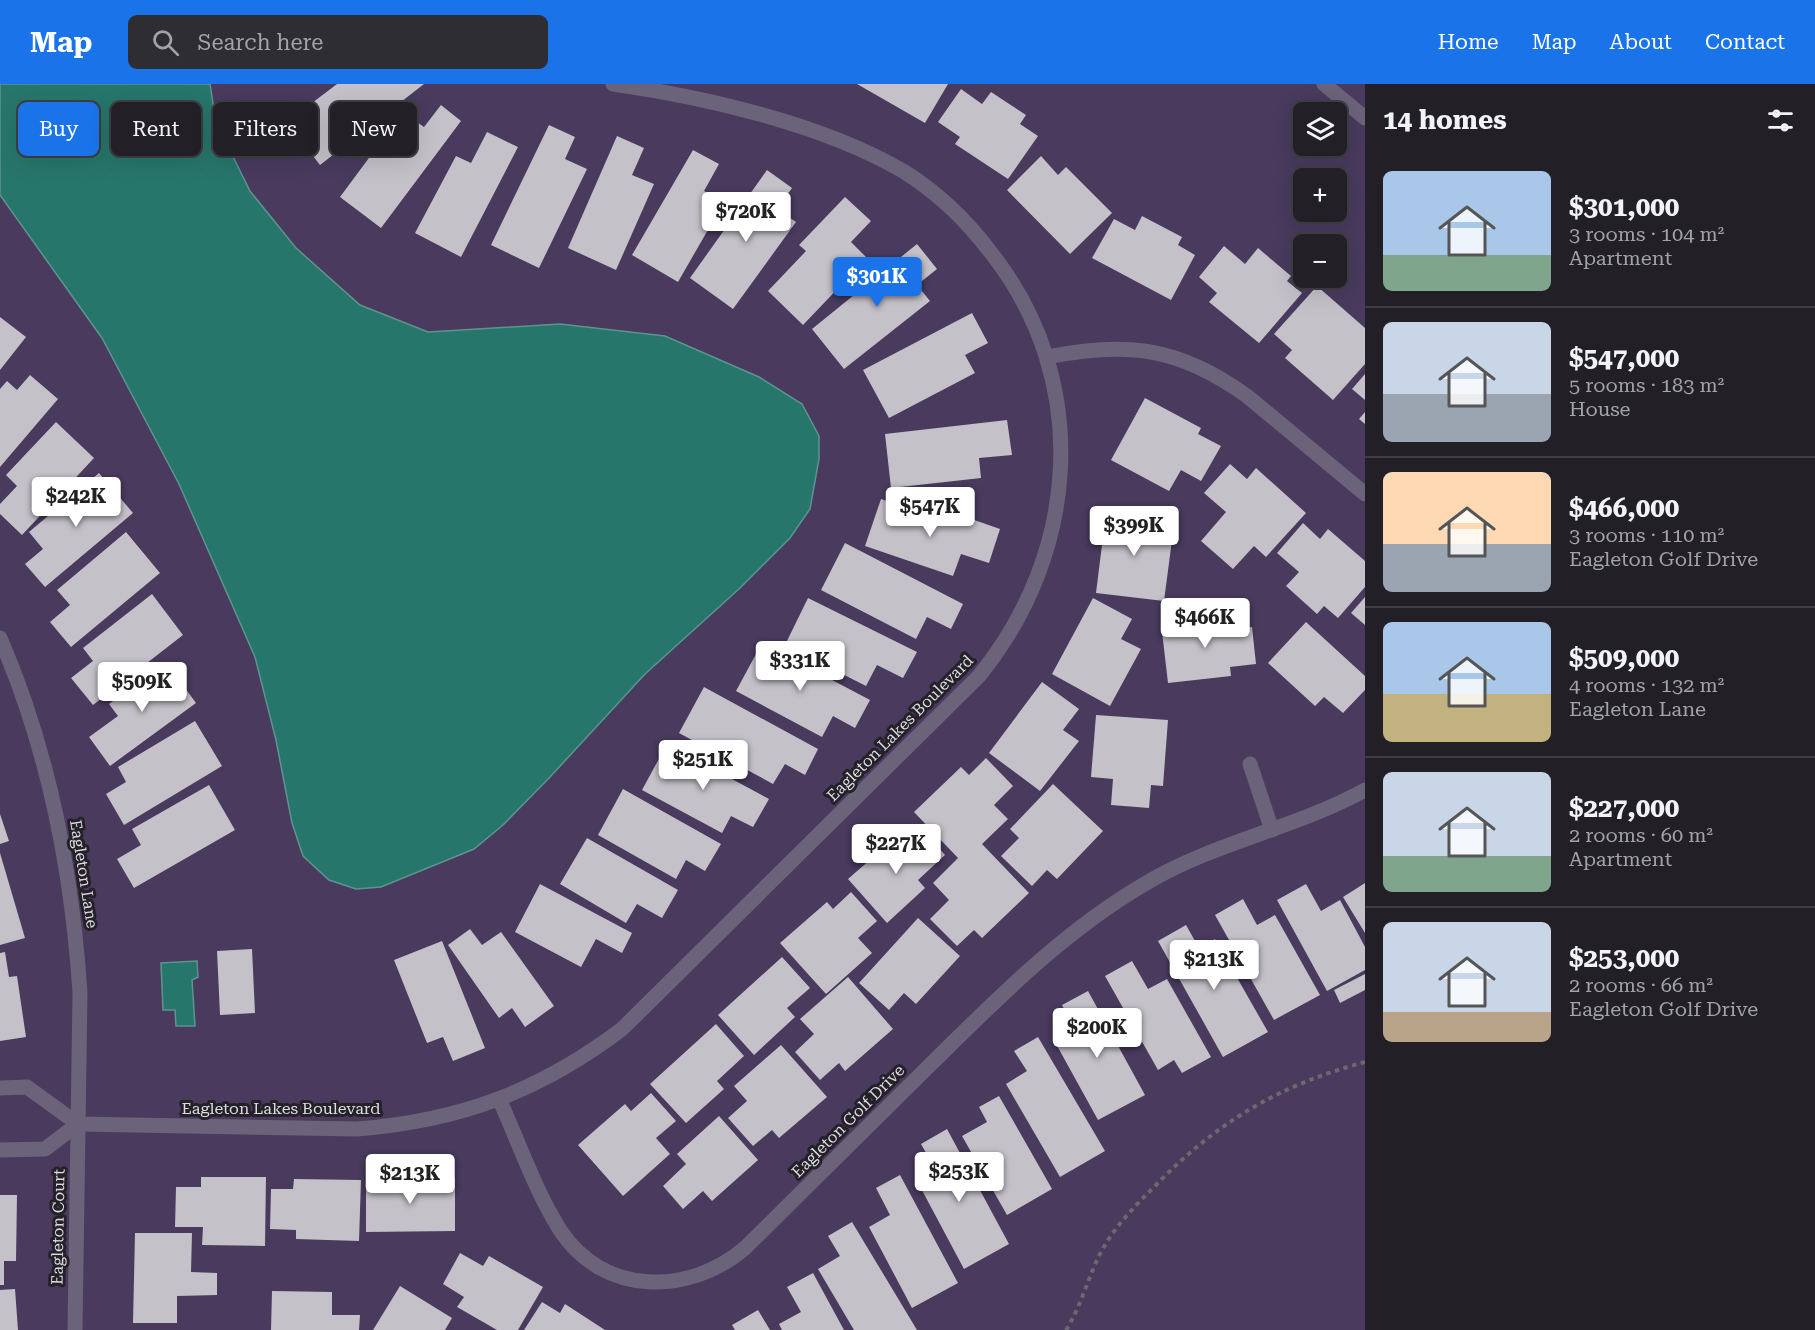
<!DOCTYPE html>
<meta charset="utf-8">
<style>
:root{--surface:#222026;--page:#2e2d32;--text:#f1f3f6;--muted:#a2a3a7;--line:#3f3e43;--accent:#1a73e8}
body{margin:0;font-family:"Roboto Serif",serif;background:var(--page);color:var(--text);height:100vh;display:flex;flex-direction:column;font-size:22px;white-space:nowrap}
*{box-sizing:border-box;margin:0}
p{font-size:20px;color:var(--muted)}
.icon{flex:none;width:33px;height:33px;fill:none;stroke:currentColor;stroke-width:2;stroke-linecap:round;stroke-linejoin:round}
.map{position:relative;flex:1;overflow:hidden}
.details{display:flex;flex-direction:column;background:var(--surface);width:450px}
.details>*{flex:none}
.top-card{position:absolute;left:18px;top:18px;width:570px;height:54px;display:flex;gap:12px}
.buttons{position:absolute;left:1293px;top:18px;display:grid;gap:12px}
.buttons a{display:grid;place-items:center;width:54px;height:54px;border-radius:9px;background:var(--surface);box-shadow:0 6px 24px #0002,0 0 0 2px var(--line);font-size:30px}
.price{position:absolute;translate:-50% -51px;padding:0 14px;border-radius:6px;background:#fff;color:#222;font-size:20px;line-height:39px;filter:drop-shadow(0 2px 3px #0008)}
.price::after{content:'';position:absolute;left:50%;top:36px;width:18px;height:14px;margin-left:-9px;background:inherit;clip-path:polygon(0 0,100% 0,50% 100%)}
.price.current{background:var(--accent);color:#fff}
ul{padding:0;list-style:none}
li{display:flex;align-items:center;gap:18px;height:150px;padding:0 18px}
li+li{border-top:2px solid var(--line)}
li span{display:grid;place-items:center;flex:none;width:168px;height:120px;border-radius:9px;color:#555}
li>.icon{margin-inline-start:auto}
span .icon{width:72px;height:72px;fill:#fffc;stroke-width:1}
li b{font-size:26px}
h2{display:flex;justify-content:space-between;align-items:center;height:72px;padding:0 18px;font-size:26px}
.tag{padding:0 21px;border-radius:9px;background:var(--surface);box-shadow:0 6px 24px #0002,0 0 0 2px var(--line);font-size:21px;line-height:54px}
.tag.current{background:var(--accent);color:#fff}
header{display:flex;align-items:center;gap:36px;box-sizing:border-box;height:84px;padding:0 30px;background:var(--accent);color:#fff}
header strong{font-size:28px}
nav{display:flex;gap:33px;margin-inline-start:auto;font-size:21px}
.search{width:420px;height:54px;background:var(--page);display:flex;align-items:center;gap:15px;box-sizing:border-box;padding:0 21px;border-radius:9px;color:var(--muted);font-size:22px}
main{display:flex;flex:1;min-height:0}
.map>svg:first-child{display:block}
.green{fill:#493a5e;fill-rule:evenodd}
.water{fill:#27766b;stroke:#5e948e;stroke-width:1.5}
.building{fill:#c4c1c9}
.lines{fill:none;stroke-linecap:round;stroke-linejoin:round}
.path{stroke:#6b686e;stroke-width:4;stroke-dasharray:4.5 4.5;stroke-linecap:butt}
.street{stroke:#6b6379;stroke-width:15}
.labels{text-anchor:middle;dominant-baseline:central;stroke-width:6;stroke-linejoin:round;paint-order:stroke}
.street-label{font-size:16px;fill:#dddbdf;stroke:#242128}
</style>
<header>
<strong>Map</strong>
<div class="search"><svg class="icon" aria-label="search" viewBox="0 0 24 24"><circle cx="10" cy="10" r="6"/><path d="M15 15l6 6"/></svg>Search here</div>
<nav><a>Home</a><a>Map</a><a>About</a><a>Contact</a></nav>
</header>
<main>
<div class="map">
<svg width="1365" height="1246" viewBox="0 0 1365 1246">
<rect width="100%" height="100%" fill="#2e2b32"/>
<path class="green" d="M0,0H1365V1246H0ZM1304,28H1336V62H1304ZM1304,94H1336V128H1304ZM1304,160H1336V194H1304Z"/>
<g class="water">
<path d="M0,0H210L216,38L250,107L296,164L360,221L428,248L560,240L665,252L759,293L802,320L819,352V375L810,425L790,454L740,504L645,590L550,693L503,741L474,765L381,803L356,805L329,796L303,772L292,739L276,656L255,573L179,400L102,254L0,111Z"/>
<path d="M197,877L198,893L192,896L195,942H176L175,926H163L161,879Z"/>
</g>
<g class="building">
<path d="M337,0H424L320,81L287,38Z"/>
<path d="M857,0H948L925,39Z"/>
<path d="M961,5L982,20L991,8L1026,31L1020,40L1038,52L1008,95L955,60L960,53L938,38Z"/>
<path d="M441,21L461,37L381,144L340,113L403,28L424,43Z"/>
<path d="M549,41L575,53L565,75L587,85L539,184L491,161Z"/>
<path d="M487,48L518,63L461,173L415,149L456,72L471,79Z"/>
<path d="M617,52L644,64L632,91L654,100L616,186L568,164Z"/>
<path d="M693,66L719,80L704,107L724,118L678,198L632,171Z"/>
<path d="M1041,72L1058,91L1066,83L1112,129L1070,170L1007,106Z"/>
<path d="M767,86L792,104L777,125L796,138L733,225L690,194Z"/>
<path d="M845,113L871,137L851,158L867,174L803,241L768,207L806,167L799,161Z"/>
<path d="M1142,132L1182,153L1178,161L1195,171L1171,216L1092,174L1114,135L1135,146Z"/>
<path d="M917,160L937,185L917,201L930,217L844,285L812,245Z"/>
<path d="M1224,162L1245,180L1258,164L1291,192L1287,197L1302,209L1259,259L1209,218L1217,209L1199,193Z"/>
<path d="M1317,202L1365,244V280L1333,316L1285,274L1292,266L1274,250Z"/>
<path d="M972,229L988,259L965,271L975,289L889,334L863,286Z"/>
<path d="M0,233L26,253L0,286Z"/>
<path d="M1365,290V316L1352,305Z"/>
<path d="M30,291L58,315L0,383V305L7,297L17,306Z"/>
<path d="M1145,314L1201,344L1198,350L1221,362L1201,397L1181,386L1169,407L1111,376Z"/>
<path d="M1365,328V340L1359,335Z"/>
<path d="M1007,336L1012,371L979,374L981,394L891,404L885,350Z"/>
<path d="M56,338L94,374L22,451L0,430V420L17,402L6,391Z"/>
<path d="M1230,380L1247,395L1256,384L1306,429L1266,473L1254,462L1233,485L1201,457L1226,428L1204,409Z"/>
<path d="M99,389L133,429L45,503L25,480L43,465L29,448Z"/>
<path d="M881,415L957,440L960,431L1000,445L989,479L961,470L953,492L865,462Z"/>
<path d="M1119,422L1157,427L1154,453L1172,456L1164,517L1096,509L1104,445L1116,446Z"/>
<path d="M1303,439L1320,455L1328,445L1365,477V503L1338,534L1324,522L1317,530L1286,502L1299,488L1277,469Z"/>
<path d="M126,448L160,489L71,563L50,538L70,521L57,506Z"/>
<path d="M845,459L963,520L951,545L927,533L916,555L821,506Z"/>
<path d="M152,510L183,551L93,621L71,594L93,577L83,564Z"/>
<path d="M1365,513V541L1351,529Z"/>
<path d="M808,514L917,568L903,594L877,581L866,602L785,561Z"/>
<path d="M1093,514L1132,535L1121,555L1141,565L1110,622L1052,590Z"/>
<path d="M1225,531L1227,546L1252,543L1256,580L1230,583L1231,592L1168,599L1161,539Z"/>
<path d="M1306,538L1365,592V606L1343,629L1324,613L1315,622L1268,579Z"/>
<path d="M762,559L870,616L855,644L833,632L822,653L736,607Z"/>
<path d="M166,578L196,619L110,682L89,653L118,632L109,620Z"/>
<path d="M1042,598L1079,625L1063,646L1079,657L1040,707L989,669Z"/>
<path d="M704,603L818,665L805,691L785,680L773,700L679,649Z"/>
<path d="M1096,631L1168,636L1163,702L1151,701L1149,724L1111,721L1113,695L1091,693Z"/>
<path d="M195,637L222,682L124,741L106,710L126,698L118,683Z"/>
<path d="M667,660L769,715L753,743L731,732L722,749L642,706Z"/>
<path d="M986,674L1013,702L994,721L1008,735L982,760L1029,809L982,854L974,846L957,862L930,835L949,816L933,799L958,774L914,728L961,683L969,691Z"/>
<path d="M1053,700L1103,747L1057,795L1047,786L1032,802L1001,772L1019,754L1010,745Z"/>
<path d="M209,701L235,746L134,804L117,775L141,761L132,745Z"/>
<path d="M623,705L721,760L705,787L686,776L676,795L598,751Z"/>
<path d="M0,730L9,757L0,760Z"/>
<path d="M923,746L945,771L918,796L925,804L887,839L848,795L895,754L903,764Z"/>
<path d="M587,754L678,806L662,834L637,820L626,839L560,800Z"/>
<path d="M0,769L25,854L0,861Z"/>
<path d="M1365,799V849L1343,813Z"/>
<path d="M540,800L632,849L622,869L596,855L581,883L515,848Z"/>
<path d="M1306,800L1321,827L1340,816L1365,863V886L1327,907L1277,816Z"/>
<path d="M851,808L877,837L858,854L872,869L826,910L780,859L827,818L833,825Z"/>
<path d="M1243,815L1257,841L1275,831L1320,911L1274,936L1215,831Z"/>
<path d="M918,834L960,872L916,920L904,909L889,926L859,899Z"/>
<path d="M1186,841L1199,864L1215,855L1268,948L1223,973L1158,857Z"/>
<path d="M470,845L482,861L501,848L554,922L525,943L512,924L499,934L448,861Z"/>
<path d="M442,857L485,964L453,977L443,953L427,959L394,876Z"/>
<path d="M252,865L255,929L220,931L217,867Z"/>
<path d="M5,868L9,893L17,892L26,953L0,957V869Z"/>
<path d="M782,873L810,904L787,924L795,933L754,971L718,931Z"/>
<path d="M1132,877L1148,905L1167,895L1211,973L1182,989L1174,976L1158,986L1105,892Z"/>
<path d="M1365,890V906L1340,919L1334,906Z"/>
<path d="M848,893L893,945L845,987L839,979L820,996L795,968L814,950L800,935Z"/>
<path d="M1088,907L1145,1011L1098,1036L1055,958L1075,947L1062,921Z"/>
<path d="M716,940L744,972L717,997L724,1005L686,1039L650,1000Z"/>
<path d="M1038,953L1105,1067L1060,1093L1006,1000L1027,987L1014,967Z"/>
<path d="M781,961L827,1013L779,1054L772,1046L753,1062L728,1034L747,1017L734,1002Z"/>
<path d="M651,1009L676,1037L656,1054L670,1070L623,1112L578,1061L625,1020L631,1027Z"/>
<path d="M999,1012L1052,1105L1007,1131L962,1052L987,1038L979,1023Z"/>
<path d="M719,1032L758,1076L712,1117L703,1107L683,1125L663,1102L686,1080L677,1070Z"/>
<path d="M947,1045L1009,1160L964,1185L916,1095L935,1085L921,1060Z"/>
<path d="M900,1091L958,1199L912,1224L869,1143L890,1131L876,1104Z"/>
<path d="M201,1093H266L265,1162L202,1161L203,1143H175L176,1103H201Z"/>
<path d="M366,1094H455V1147L366,1148Z"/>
<path d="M294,1095L361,1096L359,1157L296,1155V1146L270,1145L271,1105H293Z"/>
<path d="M0,1111H17L16,1177H4V1201H0Z"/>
<path d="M852,1138L917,1246H854L818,1185L840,1172L828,1152Z"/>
<path d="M135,1149H192L191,1188L217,1189V1211L177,1212V1239H133Z"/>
<path d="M460,1169L483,1182L489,1172L543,1203L518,1246H497L457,1223L464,1213L443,1200Z"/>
<path d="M813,1189L844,1246H782L779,1240L801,1228L787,1203Z"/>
<path d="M400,1202L452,1234L445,1246H373Z"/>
<path d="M15,1205L18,1246H0V1206Z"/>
<path d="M272,1207L332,1208V1231H360L359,1246H271Z"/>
<path d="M542,1218L560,1229L565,1220L605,1246H524Z"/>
<path d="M758,1226L770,1246H735L732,1241Z"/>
</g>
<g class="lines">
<path class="path" d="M1066,1246C1084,1218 1090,1183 1108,1156C1122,1135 1139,1118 1156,1101C1218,1037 1280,1001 1365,978"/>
<g class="street">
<path d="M1324,0L1365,34"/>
<path d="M1047,273C1127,257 1179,263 1247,312L1365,410"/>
<path d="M0,554C49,667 72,786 80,909L75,1246"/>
<path d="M1250,680L1272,746"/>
<path d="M0,1004L27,1003L78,1040L357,1045C460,1037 540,1007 622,945L979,592C1079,469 1092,298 992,170C968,138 937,108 903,87C822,40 705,13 613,0"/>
<path d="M500,1017C519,1059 535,1106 560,1146C603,1212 689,1212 745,1164C807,1102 870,1041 932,979C1000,912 1065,846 1148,798C1216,758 1296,744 1365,706"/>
<path d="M0,1066L45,1065L78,1040"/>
</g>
</g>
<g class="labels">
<g class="street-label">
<text transform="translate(900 644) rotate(-45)">Eagleton Lakes Boulevard</text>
<text transform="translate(84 790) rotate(81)">Eagleton Lane</text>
<text x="281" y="1024">Eagleton Lakes Boulevard</text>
<text transform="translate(848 1037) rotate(-45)">Eagleton Golf Drive</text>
<text transform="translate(58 1143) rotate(-89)">Eagleton Court</text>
</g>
</g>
</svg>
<div class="buttons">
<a><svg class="icon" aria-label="layers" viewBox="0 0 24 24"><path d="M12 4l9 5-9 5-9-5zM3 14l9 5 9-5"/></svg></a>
<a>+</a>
<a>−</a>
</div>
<b class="price" style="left:746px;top:159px">$720K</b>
<b class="price current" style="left:877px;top:224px">$301K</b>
<b class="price" style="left:76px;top:444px">$242K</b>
<b class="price" style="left:930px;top:454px">$547K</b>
<b class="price" style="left:1134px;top:473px">$399K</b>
<b class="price" style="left:1205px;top:565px">$466K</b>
<b class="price" style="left:800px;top:608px">$331K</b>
<b class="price" style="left:142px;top:629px">$509K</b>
<b class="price" style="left:703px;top:707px">$251K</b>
<b class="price" style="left:896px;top:791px">$227K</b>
<b class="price" style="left:1214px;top:907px">$213K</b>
<b class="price" style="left:1097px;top:975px">$200K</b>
<b class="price" style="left:959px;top:1119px">$253K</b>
<b class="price" style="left:410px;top:1121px">$213K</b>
<div class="top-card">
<a class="tag current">Buy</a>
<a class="tag">Rent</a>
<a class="tag">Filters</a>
<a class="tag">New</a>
</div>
</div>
<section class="details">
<h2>14 homes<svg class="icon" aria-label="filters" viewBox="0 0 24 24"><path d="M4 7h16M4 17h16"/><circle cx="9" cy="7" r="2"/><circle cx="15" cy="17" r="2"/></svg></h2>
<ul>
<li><span style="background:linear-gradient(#a9c7e8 70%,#7fa58c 0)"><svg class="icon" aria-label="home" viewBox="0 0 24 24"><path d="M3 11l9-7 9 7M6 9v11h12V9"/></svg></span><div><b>$301,000</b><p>3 rooms · 104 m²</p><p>Apartment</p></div></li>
<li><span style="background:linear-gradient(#c9d6e8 60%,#9aa5b1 0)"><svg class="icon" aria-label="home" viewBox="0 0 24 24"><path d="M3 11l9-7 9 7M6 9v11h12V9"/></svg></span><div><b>$547,000</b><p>5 rooms · 183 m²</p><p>House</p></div></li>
<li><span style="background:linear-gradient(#ffd9b3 60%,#9aa5b1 0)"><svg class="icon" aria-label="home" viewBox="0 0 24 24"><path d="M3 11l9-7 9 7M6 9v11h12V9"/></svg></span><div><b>$466,000</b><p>3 rooms · 110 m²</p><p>Eagleton Golf Drive</p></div></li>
<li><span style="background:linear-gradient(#a9c7e8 60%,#c2b280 0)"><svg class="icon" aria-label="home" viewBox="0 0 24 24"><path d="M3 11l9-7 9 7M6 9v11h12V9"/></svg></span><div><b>$509,000</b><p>4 rooms · 132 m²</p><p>Eagleton Lane</p></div></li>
<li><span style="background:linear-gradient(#c9d6e8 70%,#7fa58c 0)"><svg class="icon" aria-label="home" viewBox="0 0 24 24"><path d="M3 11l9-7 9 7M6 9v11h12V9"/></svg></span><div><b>$227,000</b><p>2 rooms · 60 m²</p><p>Apartment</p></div></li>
<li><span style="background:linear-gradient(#c9d6e8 75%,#b9a48a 0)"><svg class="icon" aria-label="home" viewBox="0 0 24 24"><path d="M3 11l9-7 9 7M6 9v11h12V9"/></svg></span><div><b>$253,000</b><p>2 rooms · 66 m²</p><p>Eagleton Golf Drive</p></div></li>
</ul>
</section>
</main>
